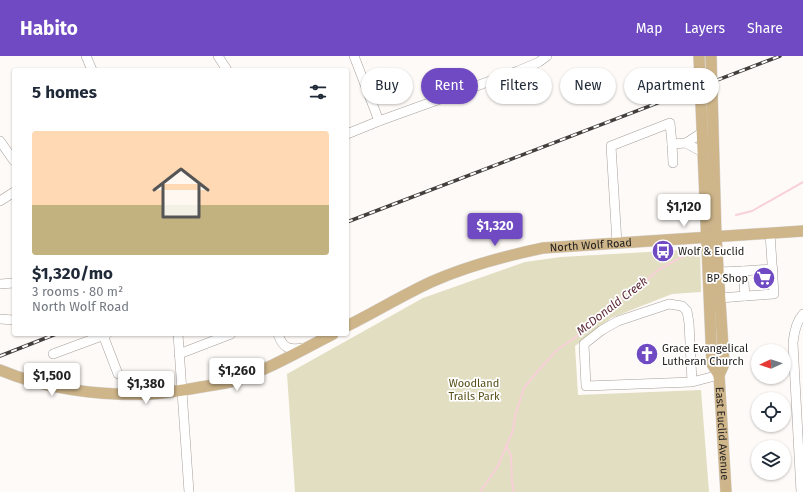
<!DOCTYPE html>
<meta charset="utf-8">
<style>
:root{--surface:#fff;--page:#f2f2f3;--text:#1f2937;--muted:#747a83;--accent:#6f4ac3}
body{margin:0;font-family:"Fira Sans",sans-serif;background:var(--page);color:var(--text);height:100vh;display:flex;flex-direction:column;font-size:15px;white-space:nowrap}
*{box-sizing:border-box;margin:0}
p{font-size:13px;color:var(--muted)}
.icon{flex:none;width:22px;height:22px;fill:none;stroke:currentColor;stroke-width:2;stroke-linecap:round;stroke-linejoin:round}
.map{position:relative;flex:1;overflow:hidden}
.sheet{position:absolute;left:12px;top:12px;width:337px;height:268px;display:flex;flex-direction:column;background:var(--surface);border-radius:4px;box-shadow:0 1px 3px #0004}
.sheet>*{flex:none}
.top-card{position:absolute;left:361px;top:12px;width:380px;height:36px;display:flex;gap:8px}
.needle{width:26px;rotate:267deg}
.controls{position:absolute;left:751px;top:288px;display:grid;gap:8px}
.controls a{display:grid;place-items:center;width:40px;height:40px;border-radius:50%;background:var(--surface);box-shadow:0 1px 3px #0004;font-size:20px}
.price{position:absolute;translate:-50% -34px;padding:0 9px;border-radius:4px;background:#fff;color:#222;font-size:13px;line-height:26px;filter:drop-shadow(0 1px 2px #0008)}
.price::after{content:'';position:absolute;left:50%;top:24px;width:12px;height:9px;margin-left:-6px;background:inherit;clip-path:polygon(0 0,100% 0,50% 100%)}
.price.selected{background:var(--accent);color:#fff}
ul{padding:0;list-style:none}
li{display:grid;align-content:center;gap:8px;height:212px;padding:0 20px}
li span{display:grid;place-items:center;height:124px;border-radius:4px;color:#555}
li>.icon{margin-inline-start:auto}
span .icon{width:72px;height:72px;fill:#fffc;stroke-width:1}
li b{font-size:17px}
h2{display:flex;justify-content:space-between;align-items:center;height:48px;padding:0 20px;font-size:17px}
.chip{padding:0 14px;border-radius:18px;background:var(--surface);box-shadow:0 1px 3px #0004;font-size:14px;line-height:36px}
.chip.selected{background:var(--accent);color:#fff}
header{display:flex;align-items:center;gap:24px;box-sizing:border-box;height:56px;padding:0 20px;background:var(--accent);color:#fff}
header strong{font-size:19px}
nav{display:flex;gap:22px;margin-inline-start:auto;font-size:14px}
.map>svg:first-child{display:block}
.green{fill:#e1dec1}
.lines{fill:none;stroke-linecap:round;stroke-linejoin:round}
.stream{stroke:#f8d0d7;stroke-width:2}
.minor-casing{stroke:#a69f9b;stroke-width:10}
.major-casing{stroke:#d8d7d7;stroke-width:12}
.minor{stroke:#fff;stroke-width:9}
.major{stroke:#ceb58a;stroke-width:11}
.rail-casing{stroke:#423f3c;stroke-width:3.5}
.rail{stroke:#fff;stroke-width:2;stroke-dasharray:6;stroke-linecap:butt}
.labels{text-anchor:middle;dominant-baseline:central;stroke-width:3.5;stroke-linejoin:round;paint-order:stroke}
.street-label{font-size:11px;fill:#24211f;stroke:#fff}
.poi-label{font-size:11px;fill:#24211f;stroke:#fff;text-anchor:start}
.park-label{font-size:11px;fill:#574f17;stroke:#fff}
.water-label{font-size:12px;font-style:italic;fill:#5f2c39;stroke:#fff}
</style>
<header>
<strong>Habito</strong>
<nav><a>Map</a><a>Layers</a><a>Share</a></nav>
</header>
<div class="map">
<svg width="803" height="436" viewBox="0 0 803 436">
<rect width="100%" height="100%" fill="#fefaf7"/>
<path class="green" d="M700,193L701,236L672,238L611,262L575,290L578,339L701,334L709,436H295L287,318L423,242L525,206L561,201Z"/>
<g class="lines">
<g class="stream">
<path d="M736,159L752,155L803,126"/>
<path d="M506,390L511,400L512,427L514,436"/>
<path d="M480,436L498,410L513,374L515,360L524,332L537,316L557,294L577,280L585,269L606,255L610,250L636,234L658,214L687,198"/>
</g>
<g class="minor-casing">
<g id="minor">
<path d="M86,0L92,14"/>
<path d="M218,0L227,14"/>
<path d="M354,0L379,65"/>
<path d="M703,76L686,87L704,97"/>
<path d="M347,78L379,65L518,15L539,6L547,0"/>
<path d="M0,85L14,105"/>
<path d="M672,88L673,107"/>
<path d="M0,145L14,136"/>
<path d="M617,187L611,90L670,67L672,88L686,87"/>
<path d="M743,215L773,213"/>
<path d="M718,216L743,215L745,240L720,242"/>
<path d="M0,228L14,227"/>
<path d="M745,240L774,238L770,177"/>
<path d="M0,263L14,264"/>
<path d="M178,278L189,436"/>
<path d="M278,278C283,293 289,294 304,292"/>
<path d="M103,279L118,318"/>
<path d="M53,298L107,278"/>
<path d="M179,298L231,278"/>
<path d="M692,326L689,267L687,255L682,250L669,248L618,265L602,274L584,288L586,330L692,326L719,319"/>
<path d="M801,436L793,287C794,276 796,266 803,258"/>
</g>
</g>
<g class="major-casing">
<g id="major">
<path d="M699,0L712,308L719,319"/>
<path id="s1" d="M711,0L716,181L724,308L719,319L726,436"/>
<path id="s2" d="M347,270C375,256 403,239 431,226C467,210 505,200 543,192L803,175"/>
<path d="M0,314C45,333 101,340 150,338C167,337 184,334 201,331C212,329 224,328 234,325C269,313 300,295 333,278"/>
</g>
</g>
<use href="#minor" class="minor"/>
<use href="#major" class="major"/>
<g class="rail-casing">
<g id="rail">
<path d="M347,166L780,0"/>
<path d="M0,300L56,278"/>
</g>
</g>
<use href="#rail" class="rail"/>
</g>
<defs>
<g id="bus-disc" transform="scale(1.15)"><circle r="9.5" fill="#6f4ac3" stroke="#fff"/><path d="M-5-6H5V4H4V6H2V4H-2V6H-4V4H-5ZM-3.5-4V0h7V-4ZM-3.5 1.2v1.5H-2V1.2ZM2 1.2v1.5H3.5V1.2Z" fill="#fff"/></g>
<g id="supermarket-disc" transform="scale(1.15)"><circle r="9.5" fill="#6f4ac3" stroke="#fff"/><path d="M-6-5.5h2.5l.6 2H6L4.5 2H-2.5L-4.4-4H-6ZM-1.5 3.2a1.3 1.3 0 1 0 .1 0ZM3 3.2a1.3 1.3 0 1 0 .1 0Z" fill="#fff"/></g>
<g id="church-disc" transform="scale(1.15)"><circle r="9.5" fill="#6f4ac3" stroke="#fff"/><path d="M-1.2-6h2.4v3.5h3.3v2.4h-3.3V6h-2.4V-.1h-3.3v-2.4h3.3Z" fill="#fff"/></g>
</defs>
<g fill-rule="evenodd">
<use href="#bus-disc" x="663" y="195"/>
<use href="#supermarket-disc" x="764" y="222"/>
<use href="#church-disc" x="647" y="298"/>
</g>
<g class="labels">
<g class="street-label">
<text stroke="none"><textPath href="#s2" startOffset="260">North Wolf Road</textPath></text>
<text stroke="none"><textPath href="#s1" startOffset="379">East Euclid Avenue</textPath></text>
</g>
<g class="poi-label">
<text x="678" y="195">Wolf &amp; Euclid</text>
<text x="748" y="222" text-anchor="end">BP Shop</text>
<text x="662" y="292">Grace Evangelical<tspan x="662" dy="13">Lutheran Church</tspan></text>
</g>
<g class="park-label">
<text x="474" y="327">Woodland<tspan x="474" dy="13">Trails Park</tspan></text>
</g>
<g class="water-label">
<text transform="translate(612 250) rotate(-38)">McDonald Creek</text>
</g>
</g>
</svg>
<div class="controls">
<a><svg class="needle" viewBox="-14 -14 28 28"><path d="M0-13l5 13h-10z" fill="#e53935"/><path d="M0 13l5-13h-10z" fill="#747a83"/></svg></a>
<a><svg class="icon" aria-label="locate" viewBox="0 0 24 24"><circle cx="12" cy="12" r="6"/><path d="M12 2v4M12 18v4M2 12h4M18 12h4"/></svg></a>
<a><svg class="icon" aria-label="layers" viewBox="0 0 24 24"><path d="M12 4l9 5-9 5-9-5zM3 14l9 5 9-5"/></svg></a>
</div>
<b class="price" style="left:684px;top:172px">$1,120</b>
<b class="price selected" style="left:495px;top:191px">$1,320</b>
<b class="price" style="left:237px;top:336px">$1,260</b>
<b class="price" style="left:52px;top:341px">$1,500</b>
<b class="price" style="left:146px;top:349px">$1,380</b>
<div class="top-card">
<a class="chip">Buy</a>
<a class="chip selected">Rent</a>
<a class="chip">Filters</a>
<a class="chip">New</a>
<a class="chip">Apartment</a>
</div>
<section class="sheet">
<h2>5 homes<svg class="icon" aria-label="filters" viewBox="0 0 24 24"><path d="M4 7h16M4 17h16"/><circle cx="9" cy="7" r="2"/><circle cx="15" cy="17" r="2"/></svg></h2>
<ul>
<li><span style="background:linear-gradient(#ffd9b3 60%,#c2b280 0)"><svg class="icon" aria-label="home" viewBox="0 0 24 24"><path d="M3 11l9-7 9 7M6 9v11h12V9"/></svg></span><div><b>$1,320/mo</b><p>3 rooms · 80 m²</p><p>North Wolf Road</p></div></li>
</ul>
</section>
</div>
